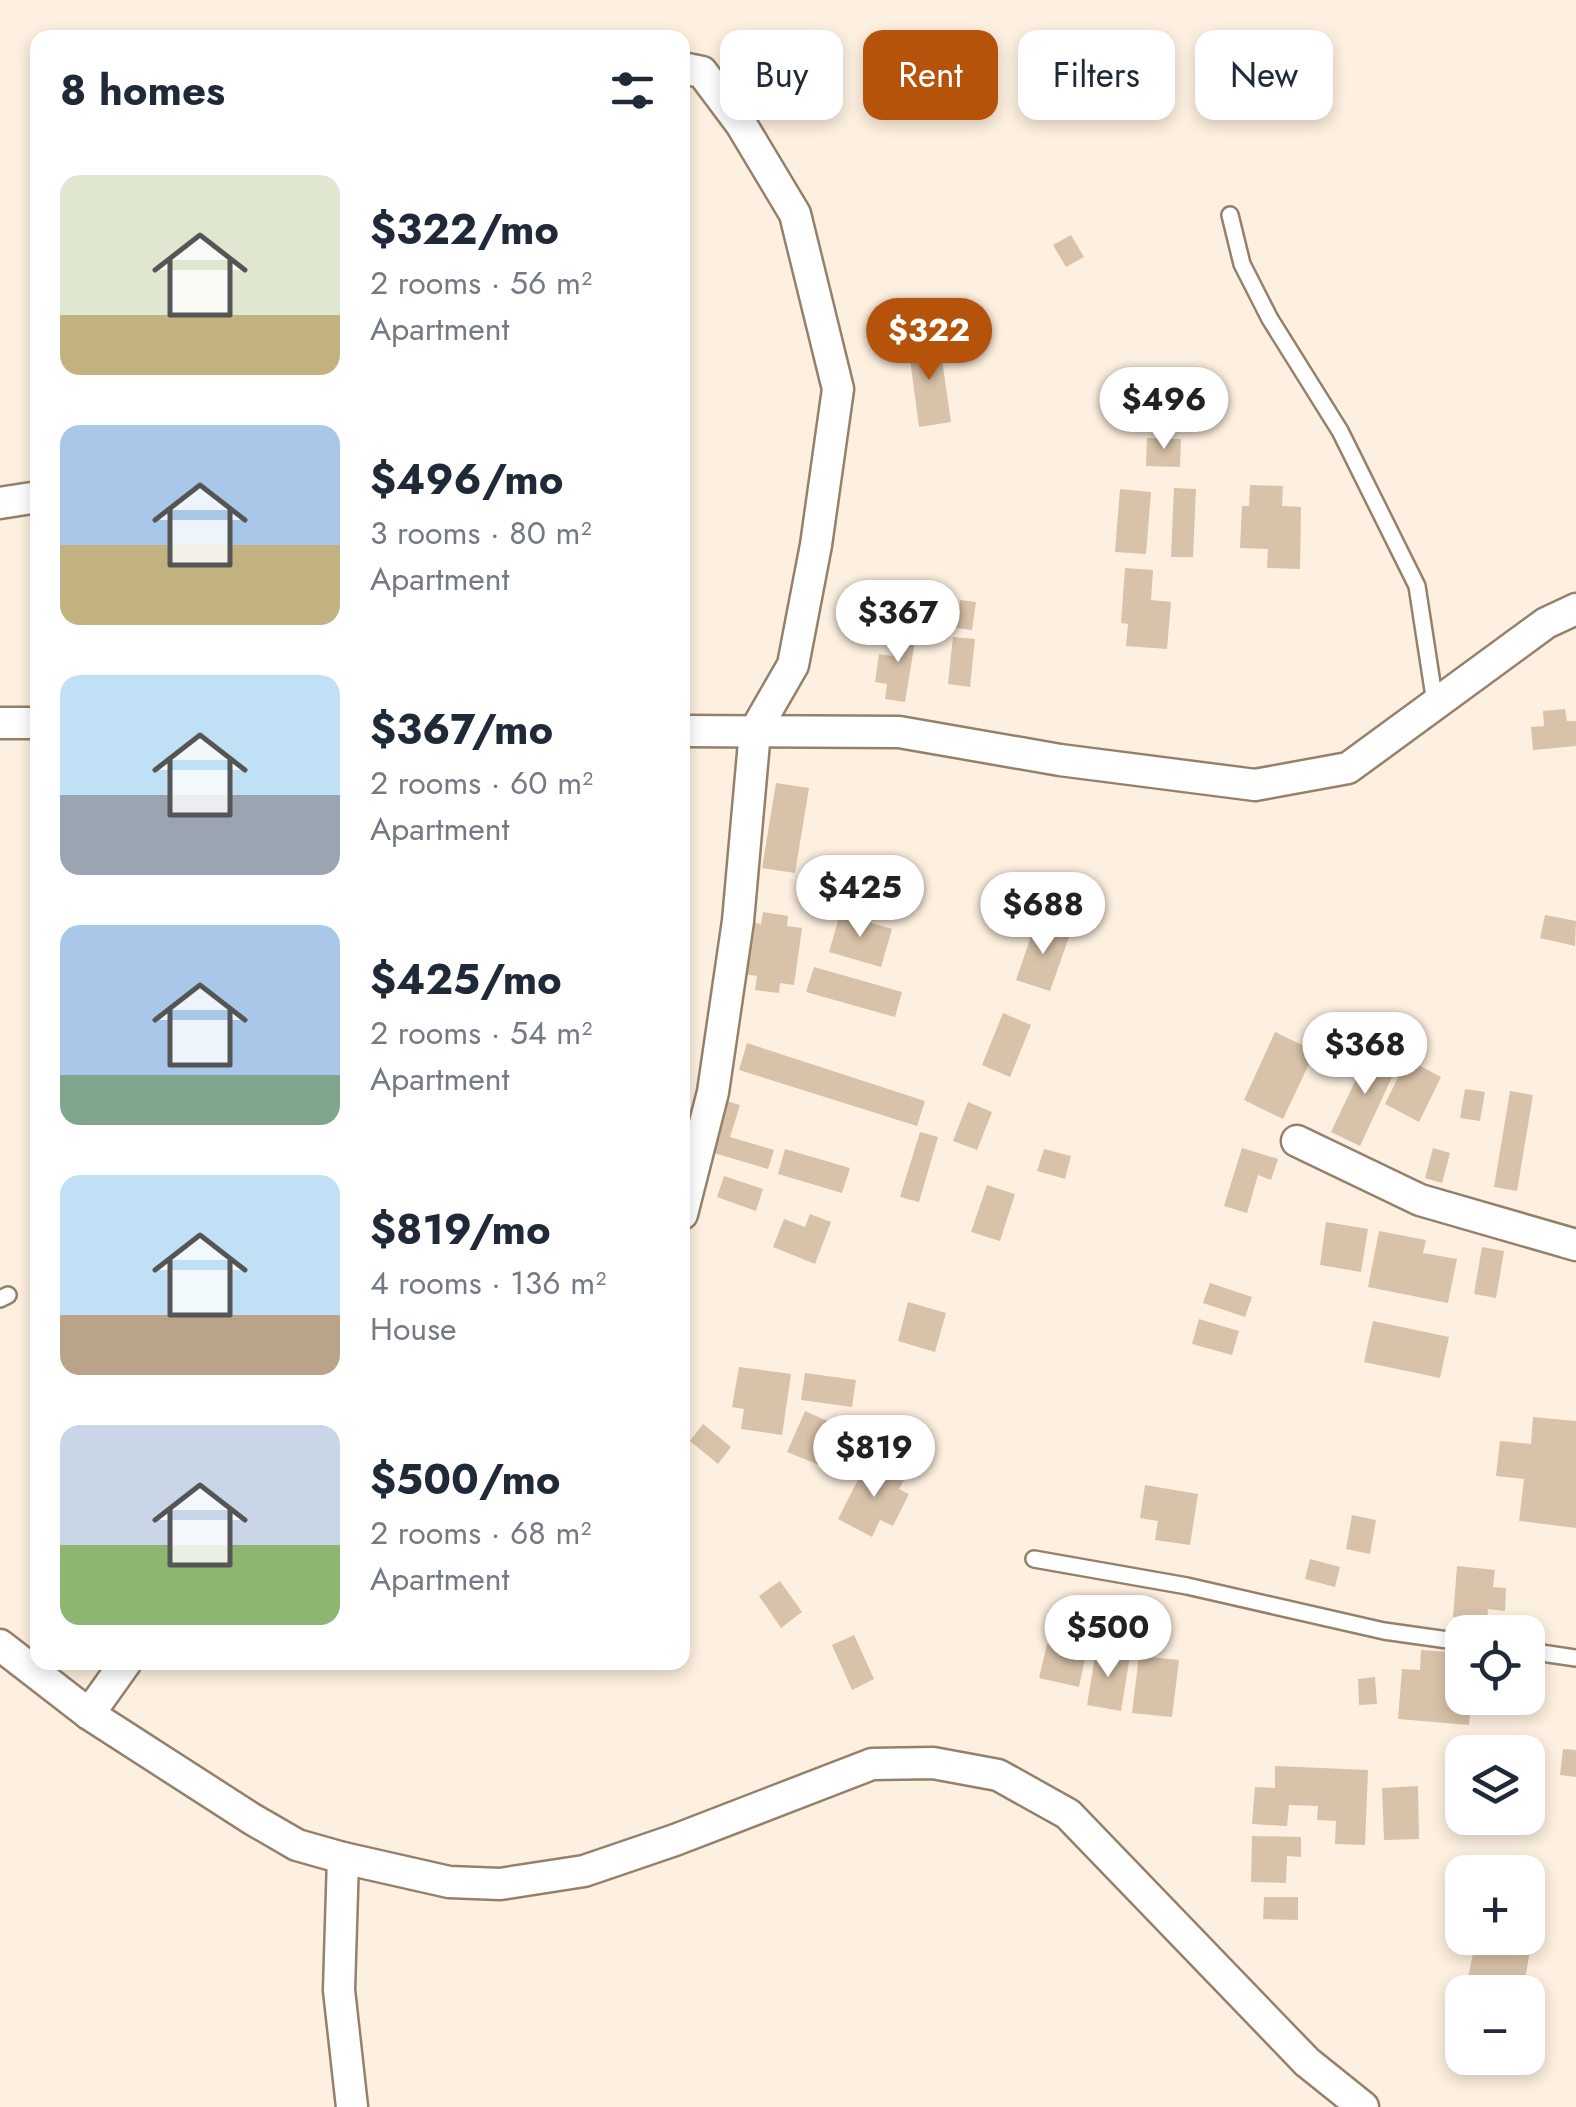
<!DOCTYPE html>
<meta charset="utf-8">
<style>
:root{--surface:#fff;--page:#f2f2f3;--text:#1f2937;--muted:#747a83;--accent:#b45309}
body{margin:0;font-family:Jost,sans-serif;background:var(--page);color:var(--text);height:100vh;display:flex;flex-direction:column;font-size:38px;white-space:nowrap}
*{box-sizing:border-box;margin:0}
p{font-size:32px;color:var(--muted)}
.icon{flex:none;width:55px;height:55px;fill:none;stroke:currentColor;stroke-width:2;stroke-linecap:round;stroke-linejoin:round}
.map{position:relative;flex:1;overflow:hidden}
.side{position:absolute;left:30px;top:30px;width:660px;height:1640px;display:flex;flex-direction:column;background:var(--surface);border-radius:20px;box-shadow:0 5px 15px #0003}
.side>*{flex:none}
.guide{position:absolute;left:720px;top:30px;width:705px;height:90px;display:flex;gap:20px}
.buttons{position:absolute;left:1445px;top:1615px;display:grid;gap:20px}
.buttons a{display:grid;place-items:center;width:100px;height:100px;border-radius:20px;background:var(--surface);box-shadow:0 5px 15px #0003;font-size:50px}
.price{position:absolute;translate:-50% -85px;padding:0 22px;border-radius:35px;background:#fff;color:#222;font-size:32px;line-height:65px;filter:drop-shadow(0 2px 5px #0008)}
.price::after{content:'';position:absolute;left:50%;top:60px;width:30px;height:22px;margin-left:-15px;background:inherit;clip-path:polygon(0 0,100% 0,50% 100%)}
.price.selected{background:var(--accent);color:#fff}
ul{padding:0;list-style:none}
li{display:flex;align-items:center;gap:30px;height:250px;padding:0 30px}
li span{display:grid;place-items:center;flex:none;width:280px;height:200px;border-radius:20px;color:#555}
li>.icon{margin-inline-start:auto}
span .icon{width:120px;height:120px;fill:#fffc;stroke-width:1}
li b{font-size:42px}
h2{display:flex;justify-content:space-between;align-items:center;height:120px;padding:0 30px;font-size:42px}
.pill{padding:0 35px;border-radius:20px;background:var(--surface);box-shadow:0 5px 15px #0003;font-size:35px;line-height:90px}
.pill.selected{background:var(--accent);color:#fff}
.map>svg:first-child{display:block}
.building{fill:#d8c2a9}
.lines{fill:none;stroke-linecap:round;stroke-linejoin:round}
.lane-casing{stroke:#95816a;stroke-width:20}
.street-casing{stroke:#95816a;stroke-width:35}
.lane{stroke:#fff;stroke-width:15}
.street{stroke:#fff;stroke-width:30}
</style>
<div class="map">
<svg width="1576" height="2107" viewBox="0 0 1576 2107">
<rect width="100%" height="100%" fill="#fef0e0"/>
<g class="building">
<path d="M1071,235L1084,257L1066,267L1053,245Z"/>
<path d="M939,339L951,422L919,427L908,344Z"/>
<path d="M1147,438L1181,439L1180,467L1146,466Z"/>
<path d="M1250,485L1283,486L1282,506L1301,507L1300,569L1267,568L1268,549L1240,548L1242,506H1249Z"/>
<path d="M1174,488L1196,489L1193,557H1171Z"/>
<path d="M1120,489L1151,492L1146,554L1115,552Z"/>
<path d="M1125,568L1153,570L1151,600L1171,602L1167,649L1126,646L1128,624L1121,623Z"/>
<path d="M960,600L976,602L972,630L956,628Z"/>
<path d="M896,625L917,629L905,702L885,699L887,684L875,682L879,654L892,656Z"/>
<path d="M953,637L975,639L970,687L948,684Z"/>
<path d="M1565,709L1567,721H1576V746L1533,750L1531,727L1544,726L1543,711Z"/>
<path d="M776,783L809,788L795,873L762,868Z"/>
<path d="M763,912L788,916L787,926L802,928L794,985L780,983L779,993L755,990L757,976L744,974L751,922L761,924Z"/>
<path d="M840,914L892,929L881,967L829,952Z"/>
<path d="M1545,915L1576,921L1575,946L1540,938Z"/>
<path d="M1036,922L1070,934L1050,991L1016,980Z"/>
<path d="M814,967L902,992L895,1017L806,992Z"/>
<path d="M1003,1013L1031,1025L1010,1077L982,1065Z"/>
<path d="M1275,1032L1315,1051L1283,1119L1244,1100Z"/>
<path d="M747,1043L925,1101L917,1126L739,1070Z"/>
<path d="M1371,1048L1399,1062L1360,1146L1331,1132Z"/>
<path d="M1407,1059L1441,1077L1419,1122L1385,1104Z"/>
<path d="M1465,1089L1485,1092L1480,1121L1460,1118Z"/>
<path d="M1510,1091L1533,1095L1517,1191L1494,1187Z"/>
<path d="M723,1100L740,1105L730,1137L774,1150L768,1169L707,1151Z"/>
<path d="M968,1102L992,1112L977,1150L953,1141Z"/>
<path d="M920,1132L938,1137L919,1202L900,1197Z"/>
<path d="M1242,1148L1278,1159L1271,1180L1258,1175L1247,1213L1224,1206Z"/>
<path d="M1433,1148L1450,1153L1442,1183L1425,1178Z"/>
<path d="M785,1149L850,1168L842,1193L778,1174Z"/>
<path d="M1044,1149L1071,1156L1065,1179L1037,1171Z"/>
<path d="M724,1176L763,1189L756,1211L717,1197Z"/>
<path d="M987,1185L1015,1194L1000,1241L971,1232Z"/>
<path d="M810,1214L831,1222L815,1264L773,1247L784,1219L805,1227Z"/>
<path d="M1326,1222L1368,1229L1361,1272L1320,1265Z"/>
<path d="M1379,1231L1426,1240L1423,1253L1457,1259L1448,1303L1368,1287Z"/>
<path d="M1482,1247L1504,1251L1496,1298L1474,1294Z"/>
<path d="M1210,1283L1252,1297L1245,1317L1203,1303Z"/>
<path d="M908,1302L946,1313L935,1352L898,1341Z"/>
<path d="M1199,1319L1239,1331L1232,1355L1192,1344Z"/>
<path d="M1373,1321L1449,1337L1440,1378L1364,1362Z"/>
<path d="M739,1367L791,1374L782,1435L741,1429L744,1409L732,1407Z"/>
<path d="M805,1373L856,1380L852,1407L801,1400Z"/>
<path d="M805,1411L841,1427L824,1467L787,1452Z"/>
<path d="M1533,1417L1576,1421V1528L1519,1521L1524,1479L1496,1476L1500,1441L1531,1444Z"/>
<path d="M703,1424L731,1447L718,1464L690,1441Z"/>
<path d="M867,1462L904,1480L899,1489L909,1494L893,1526L880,1520L872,1537L838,1519Z"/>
<path d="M1145,1485L1198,1494L1190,1545L1155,1540L1158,1521L1140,1518Z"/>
<path d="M1352,1515L1376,1520L1370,1554L1346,1549Z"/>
<path d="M1310,1559L1340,1567L1335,1587L1305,1579Z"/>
<path d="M1457,1566L1495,1570L1493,1587L1506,1588L1505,1611L1488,1609L1487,1620L1453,1617Z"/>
<path d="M780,1581L802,1612L781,1628L759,1596Z"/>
<path d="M1111,1615L1145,1620L1141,1647L1108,1642Z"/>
<path d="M854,1635L874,1679L852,1690L832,1645Z"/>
<path d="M1047,1644L1086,1654L1079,1687L1039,1678Z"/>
<path d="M1096,1650L1130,1656L1121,1711L1087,1705Z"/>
<path d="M1421,1650L1462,1653V1698H1471L1469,1725L1398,1719L1402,1669L1420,1670Z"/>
<path d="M1139,1656L1179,1660L1172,1717L1132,1713Z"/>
<path d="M1375,1677L1377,1704L1359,1705L1358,1679Z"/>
<path d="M1494,1745L1535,1750L1532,1776L1528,1775V1752H1493Z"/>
<path d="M1563,1749L1576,1750V1777L1560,1775Z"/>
<path d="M1275,1766L1368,1770L1365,1845L1335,1844L1336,1821L1317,1820L1318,1806L1289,1805L1287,1826L1252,1824L1255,1787L1275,1788Z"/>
<path d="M1418,1786L1419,1839L1384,1840L1382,1788Z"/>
<path d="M1252,1836L1301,1837V1857L1287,1856L1286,1883L1251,1882Z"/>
<path d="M1264,1897H1298V1920L1263,1919Z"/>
<path d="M1476,1938H1493L1531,1944L1523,1992L1467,1983Z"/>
</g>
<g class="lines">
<g class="lane-casing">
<g id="lane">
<path d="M1230,215L1242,264L1270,319L1340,431L1417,586L1435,703"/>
<path d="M0,1299L8,1295"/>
<path d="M1034,1559L1187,1586L1384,1631L1462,1642"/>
<path d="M1528,1651L1576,1658"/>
</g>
</g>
<g class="street-casing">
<g id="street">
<path d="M682,68L702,72L741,124L795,214L838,389L816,545L793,665L755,731L738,921L713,1092L682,1214"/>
<path d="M0,503L38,497"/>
<path d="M0,723H38"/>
<path d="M682,731L899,732L1060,760L1255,785L1348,768L1546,623L1576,609"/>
<path d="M1297,1141L1420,1200L1576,1245"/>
<path d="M0,1645L89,1714L252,1819L297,1845L343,1858L449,1882L500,1884L584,1871L675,1840L872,1764L933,1763L998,1775L1068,1814L1307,2062L1363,2107"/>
<path d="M89,1714L126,1662"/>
<path d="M343,1858L339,1990L352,2107"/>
</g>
</g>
<use href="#lane" class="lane"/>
<use href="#street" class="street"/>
</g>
</svg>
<div class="buttons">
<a><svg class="icon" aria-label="locate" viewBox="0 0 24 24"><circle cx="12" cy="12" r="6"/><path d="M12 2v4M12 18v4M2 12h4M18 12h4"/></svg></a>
<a><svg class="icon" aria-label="layers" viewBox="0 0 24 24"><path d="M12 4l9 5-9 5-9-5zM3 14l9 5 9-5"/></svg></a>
<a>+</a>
<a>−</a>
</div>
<b class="price selected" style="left:929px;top:383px">$322</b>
<b class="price" style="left:1164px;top:452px">$496</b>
<b class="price" style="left:898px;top:665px">$367</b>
<b class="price" style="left:860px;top:940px">$425</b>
<b class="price" style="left:1043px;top:957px">$688</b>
<b class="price" style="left:1365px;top:1097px">$368</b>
<b class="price" style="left:874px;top:1500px">$819</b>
<b class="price" style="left:1108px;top:1680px">$500</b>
<div class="guide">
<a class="pill">Buy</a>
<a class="pill selected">Rent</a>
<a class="pill">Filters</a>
<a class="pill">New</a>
</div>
<section class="side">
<h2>8 homes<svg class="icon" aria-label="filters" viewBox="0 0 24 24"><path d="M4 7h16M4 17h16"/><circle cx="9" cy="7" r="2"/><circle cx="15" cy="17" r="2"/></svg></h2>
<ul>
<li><span style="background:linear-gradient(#dfe7d0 70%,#c2b280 0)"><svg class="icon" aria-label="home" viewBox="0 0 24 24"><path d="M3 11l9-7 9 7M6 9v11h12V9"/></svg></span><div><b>$322/mo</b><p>2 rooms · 56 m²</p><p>Apartment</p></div></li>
<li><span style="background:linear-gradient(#a9c7e8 60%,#c2b280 0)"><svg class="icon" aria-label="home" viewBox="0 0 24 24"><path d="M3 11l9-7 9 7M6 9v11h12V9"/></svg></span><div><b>$496/mo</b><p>3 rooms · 80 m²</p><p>Apartment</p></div></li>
<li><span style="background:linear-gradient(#bfe0f5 60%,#9aa5b1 0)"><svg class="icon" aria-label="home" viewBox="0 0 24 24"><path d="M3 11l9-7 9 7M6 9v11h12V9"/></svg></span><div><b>$367/mo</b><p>2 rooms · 60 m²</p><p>Apartment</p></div></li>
<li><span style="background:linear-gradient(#a9c7e8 75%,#7fa58c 0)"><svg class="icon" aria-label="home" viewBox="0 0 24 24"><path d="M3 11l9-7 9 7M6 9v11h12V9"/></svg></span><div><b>$425/mo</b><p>2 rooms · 54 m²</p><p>Apartment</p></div></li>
<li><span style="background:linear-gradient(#bfe0f5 70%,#b9a48a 0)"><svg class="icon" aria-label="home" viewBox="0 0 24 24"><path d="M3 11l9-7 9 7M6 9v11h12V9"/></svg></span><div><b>$819/mo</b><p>4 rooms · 136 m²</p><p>House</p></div></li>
<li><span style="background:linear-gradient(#c9d6e8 60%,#8fb573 0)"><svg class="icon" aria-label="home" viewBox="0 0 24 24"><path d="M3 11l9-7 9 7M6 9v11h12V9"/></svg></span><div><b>$500/mo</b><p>2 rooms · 68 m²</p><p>Apartment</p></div></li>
</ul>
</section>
</div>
